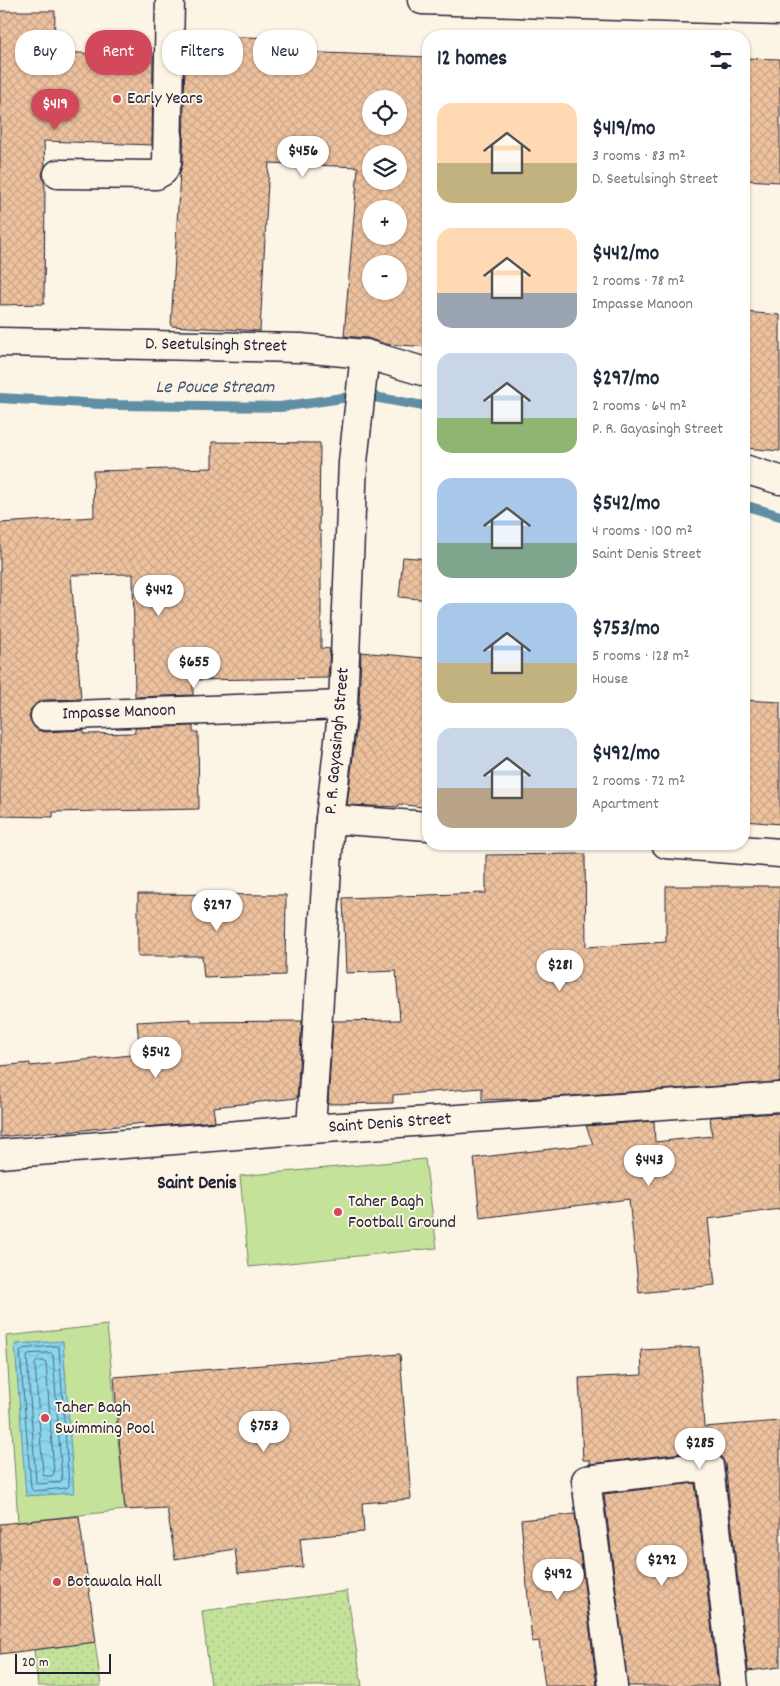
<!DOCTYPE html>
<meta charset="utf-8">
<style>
:root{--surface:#fff;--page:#f6f6f7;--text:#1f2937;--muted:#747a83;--accent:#d1495b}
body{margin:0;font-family:Dekko,sans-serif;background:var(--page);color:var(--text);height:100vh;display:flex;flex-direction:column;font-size:19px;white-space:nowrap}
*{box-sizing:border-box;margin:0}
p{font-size:16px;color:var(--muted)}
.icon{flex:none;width:28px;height:28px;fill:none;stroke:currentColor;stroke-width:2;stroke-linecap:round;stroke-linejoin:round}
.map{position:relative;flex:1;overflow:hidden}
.side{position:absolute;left:422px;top:30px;width:328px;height:820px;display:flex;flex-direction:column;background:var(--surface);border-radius:20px;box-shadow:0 1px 4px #0004}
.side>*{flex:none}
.guide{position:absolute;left:15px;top:30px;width:332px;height:45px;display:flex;gap:10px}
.controls{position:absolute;left:362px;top:90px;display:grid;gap:10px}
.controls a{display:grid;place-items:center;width:45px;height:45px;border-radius:50%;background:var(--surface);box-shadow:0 1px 4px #0004;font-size:25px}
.scale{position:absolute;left:15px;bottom:12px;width:96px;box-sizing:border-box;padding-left:5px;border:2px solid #22223b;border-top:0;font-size:14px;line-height:18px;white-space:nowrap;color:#22223b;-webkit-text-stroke:4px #fcf5e5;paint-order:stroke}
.price{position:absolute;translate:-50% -42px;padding:0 11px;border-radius:18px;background:#fff;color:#222;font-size:16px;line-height:32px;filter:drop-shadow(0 1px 2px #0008)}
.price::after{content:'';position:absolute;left:50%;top:30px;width:15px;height:11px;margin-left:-8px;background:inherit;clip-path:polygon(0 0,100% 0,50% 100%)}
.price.selected{background:var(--accent);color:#fff}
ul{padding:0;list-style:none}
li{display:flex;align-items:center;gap:15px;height:125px;padding:0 15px}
li span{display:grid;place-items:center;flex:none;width:140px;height:100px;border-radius:15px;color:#555}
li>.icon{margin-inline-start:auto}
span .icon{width:60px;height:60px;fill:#fffc;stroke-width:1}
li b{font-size:21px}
h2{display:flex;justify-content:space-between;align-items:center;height:60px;padding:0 15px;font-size:21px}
.chip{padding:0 18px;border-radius:20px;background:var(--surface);box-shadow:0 1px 4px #0004;font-size:18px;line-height:45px}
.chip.selected{background:var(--accent);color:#fff}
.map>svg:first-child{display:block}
.grass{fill:url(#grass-dots);stroke:#74826a}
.park{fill:#c5e29a;stroke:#74826a}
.water{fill:url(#water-waves);stroke:#618ea5}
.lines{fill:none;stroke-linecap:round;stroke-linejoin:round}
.shore{stroke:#4c6a82;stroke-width:1}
.stream{stroke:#618ea5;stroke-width:10}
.building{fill:url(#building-cross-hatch);stroke:#22223b;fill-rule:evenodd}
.minor-casing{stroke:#22223b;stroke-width:31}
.major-casing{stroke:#22223b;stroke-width:31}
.minor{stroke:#fcf5e5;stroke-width:28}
.major{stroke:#fcf5e5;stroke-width:28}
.poi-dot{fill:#d1495b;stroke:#fcf5e5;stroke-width:2}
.labels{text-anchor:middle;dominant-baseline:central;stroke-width:4;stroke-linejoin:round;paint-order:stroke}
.poi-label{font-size:18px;fill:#22223b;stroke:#fcf5e5;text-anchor:start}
.street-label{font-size:18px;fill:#22223b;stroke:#fcf5e5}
.water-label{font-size:19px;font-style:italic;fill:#425870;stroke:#fcf5e5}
.neighbourhood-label{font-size:19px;font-weight:bold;fill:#22223b;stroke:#fcf5e5}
</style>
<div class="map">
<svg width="780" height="1686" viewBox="0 0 780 1686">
<defs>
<pattern id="grass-dots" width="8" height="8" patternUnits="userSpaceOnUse" patternTransform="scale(1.25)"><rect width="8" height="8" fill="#c5e29a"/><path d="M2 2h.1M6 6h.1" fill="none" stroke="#a9c286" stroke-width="1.8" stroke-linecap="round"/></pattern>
<pattern id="water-waves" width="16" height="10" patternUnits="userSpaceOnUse" patternTransform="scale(1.25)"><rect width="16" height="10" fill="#8bd6ec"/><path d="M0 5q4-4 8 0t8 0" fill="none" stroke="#78b7cb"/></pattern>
<pattern id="building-cross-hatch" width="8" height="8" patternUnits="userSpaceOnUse" patternTransform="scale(1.25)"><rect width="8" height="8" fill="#eec29e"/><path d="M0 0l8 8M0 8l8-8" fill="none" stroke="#cca689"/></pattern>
</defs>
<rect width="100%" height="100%" fill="#fcf5e5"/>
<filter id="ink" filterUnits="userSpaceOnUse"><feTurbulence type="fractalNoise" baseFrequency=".02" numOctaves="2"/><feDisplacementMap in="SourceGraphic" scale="10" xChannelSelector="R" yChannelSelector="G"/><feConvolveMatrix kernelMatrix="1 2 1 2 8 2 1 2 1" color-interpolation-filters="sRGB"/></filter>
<g filter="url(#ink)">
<g class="grass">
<path d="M347,1591L362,1686H211L202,1611Z"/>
<path d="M95,1642L101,1686H38L34,1650Z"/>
</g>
<g class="park">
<path d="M425,1159L437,1248L249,1267L240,1176Z"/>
<path d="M107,1325L125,1510L18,1522L6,1336Z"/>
</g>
<path class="water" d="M63,1341L74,1493L26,1496L15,1344Z"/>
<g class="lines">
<g class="shore">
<path d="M56,1346L59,1348L69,1486L67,1488L33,1491L31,1488L20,1351L23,1349Z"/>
<path d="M51,1353L53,1355L62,1480L60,1482L39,1484L36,1482L27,1357L29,1354Z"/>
<path d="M38,1361H44L46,1363L54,1473L52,1476H45L43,1474L35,1364Z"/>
</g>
<g class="stream">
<path d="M0,398L118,405L280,407L363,395L429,407"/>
<path d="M744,505L780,516"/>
</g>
</g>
<g class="building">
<path d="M0,11H55L54,52L153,56L152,145L44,141L45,166L42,174L45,186L44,304L0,305Z"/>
<path d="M187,35L273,38V51L429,57V347L385,344L367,338L344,336L358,167L269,163L260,331L171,326L180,172L183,163L185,57H186ZM371,99H399V126H371ZM371,154H399V181H371ZM371,209H399V236H371ZM371,264H399V291H371Z"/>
<path d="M744,58L780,59V182L744,180Z"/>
<path d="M744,312L780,315V451L744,448Z"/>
<path d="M212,442L320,443L319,531H321V648L330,649L328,678L193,680V695L135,697L133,574L71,575L81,699L44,700L37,703L31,709L29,717L32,724L37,730L45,732L84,730V734L135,733V728L193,726V732H198L199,809L53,812V817L0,816V523L94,517L93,471L212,468Z"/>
<path d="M403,557L429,559V600L399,597Z"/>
<path d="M361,652L424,658V660H429V808L399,804L398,807L347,805L359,707Z"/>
<path d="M744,700L780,702V824L744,821Z"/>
<path d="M585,854L586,947L666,942V886H780V1082L541,1098L482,1100V1088L393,1095V1103L328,1104L333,1021L400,1020L396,971L346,973L343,898L486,893V855Z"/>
<path d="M138,894L286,895L285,975L204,978L202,956H138Z"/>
<path d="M191,1019V1022L302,1021L297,1098L213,1107L215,1121L145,1127L144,1123L58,1133V1131L0,1137V1066L30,1063V1066L140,1054L137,1022Z"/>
<path d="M780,1113V1209L708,1219L715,1285L639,1293L629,1199L480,1218L474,1158L593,1144L586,1126L654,1121L655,1142L712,1136L710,1117Z"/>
<path d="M699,1347L704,1427L780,1421V1667L748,1671L725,1464L721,1456L715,1452L707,1450L590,1464V1460H583L579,1378L642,1375L641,1350Z"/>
<path d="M400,1354L411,1499L362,1503L364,1532L300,1538L303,1567L238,1573L235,1549L175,1559L167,1508L125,1510L114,1377Z"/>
<path d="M695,1483L718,1686H628L604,1494Z"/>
<path d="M575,1514L597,1686H545L539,1641L532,1642L521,1520Z"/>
<path d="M79,1516L96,1642L0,1654V1524Z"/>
</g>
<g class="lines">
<g class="minor-casing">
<g id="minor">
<path d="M58,174L156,175L163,171L167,163L170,0"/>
<path d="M0,342L301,348L365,354L429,373"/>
<path d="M744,469L780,480"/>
<path d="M45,716L343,705"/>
<path d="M330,819L429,826"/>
<path d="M666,844L780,853"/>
<path d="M311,1129L330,819L343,705L353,462L365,354"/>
<path d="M0,1154L311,1129L780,1097"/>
<path d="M613,1686L586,1480L709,1466L734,1686"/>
</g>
</g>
<g class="major-casing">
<path id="major" d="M422,0L780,11"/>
</g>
<use href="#minor" class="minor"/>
<use href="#major" class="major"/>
</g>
</g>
<g class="poi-dot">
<circle cx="117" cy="99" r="5"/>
<circle cx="338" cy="1212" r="5"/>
<circle cx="45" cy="1418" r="5"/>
<circle cx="57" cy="1582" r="5"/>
</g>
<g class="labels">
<g class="poi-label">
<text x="127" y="99">Early Years</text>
<text x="348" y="1202">Taher Bagh<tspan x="348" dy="21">Football Ground</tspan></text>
<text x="55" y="1408">Taher Bagh<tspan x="55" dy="21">Swimming Pool</tspan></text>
<text x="67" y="1582">Botawala Hall</text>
</g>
<g class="street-label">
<text transform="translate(216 346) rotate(1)">D. Seetulsingh Street</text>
<text transform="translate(119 713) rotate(-2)">Impasse Manoon</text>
<text transform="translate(338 741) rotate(-85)">P. R. Gayasingh Street</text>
<text transform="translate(390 1124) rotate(-4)">Saint Denis Street</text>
</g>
<g class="water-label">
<text x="215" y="388">Le Pouce Stream</text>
</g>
<g class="neighbourhood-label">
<text x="197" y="1184">Saint Denis</text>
</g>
</g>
</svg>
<div class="controls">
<a><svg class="icon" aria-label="locate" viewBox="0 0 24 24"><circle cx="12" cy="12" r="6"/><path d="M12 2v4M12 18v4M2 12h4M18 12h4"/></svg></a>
<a><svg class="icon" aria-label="layers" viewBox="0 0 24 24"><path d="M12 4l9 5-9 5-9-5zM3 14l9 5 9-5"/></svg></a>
<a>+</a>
<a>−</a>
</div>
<div class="scale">20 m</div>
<b class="price selected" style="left:55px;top:131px">$419</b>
<b class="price" style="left:303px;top:178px">$456</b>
<b class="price" style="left:159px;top:617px">$442</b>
<b class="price" style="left:194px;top:689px">$655</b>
<b class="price" style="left:217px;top:932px">$297</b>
<b class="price" style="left:560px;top:992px">$281</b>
<b class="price" style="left:156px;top:1079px">$542</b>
<b class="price" style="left:649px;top:1187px">$443</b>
<b class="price" style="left:264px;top:1453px">$753</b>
<b class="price" style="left:700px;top:1470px">$285</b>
<b class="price" style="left:662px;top:1587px">$292</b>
<b class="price" style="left:558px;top:1601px">$492</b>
<div class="guide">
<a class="chip">Buy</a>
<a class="chip selected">Rent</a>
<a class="chip">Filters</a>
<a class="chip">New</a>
</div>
<section class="side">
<h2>12 homes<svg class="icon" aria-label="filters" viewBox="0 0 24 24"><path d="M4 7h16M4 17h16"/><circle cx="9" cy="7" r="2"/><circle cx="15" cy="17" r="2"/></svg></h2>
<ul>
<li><span style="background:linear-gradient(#ffd9b3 60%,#c2b280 0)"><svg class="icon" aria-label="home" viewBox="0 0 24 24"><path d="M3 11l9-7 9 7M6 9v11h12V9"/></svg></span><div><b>$419/mo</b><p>3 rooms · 83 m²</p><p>D. Seetulsingh Street</p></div></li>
<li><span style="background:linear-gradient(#ffd9b3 65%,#9aa5b1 0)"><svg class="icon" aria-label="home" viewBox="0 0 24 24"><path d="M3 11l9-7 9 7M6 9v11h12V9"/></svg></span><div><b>$442/mo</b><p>2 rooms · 78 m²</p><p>Impasse Manoon</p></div></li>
<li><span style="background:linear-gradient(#c9d6e8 65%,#8fb573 0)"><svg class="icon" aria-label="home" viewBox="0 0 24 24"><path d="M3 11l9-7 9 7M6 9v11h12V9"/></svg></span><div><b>$297/mo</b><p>2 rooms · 64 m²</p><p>P. R. Gayasingh Street</p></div></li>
<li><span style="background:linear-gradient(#a9c7e8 65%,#7fa58c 0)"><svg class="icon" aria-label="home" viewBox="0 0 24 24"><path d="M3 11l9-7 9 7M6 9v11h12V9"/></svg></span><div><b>$542/mo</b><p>4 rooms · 100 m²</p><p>Saint Denis Street</p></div></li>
<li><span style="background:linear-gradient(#a9c7e8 60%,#c2b280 0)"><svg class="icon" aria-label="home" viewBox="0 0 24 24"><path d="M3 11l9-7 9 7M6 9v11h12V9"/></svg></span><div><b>$753/mo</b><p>5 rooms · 128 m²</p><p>House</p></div></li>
<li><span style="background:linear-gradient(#c9d6e8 60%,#b9a48a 0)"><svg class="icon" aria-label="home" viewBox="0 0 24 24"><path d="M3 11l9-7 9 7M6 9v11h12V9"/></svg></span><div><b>$492/mo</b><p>2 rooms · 72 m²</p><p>Apartment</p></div></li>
</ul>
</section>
</div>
